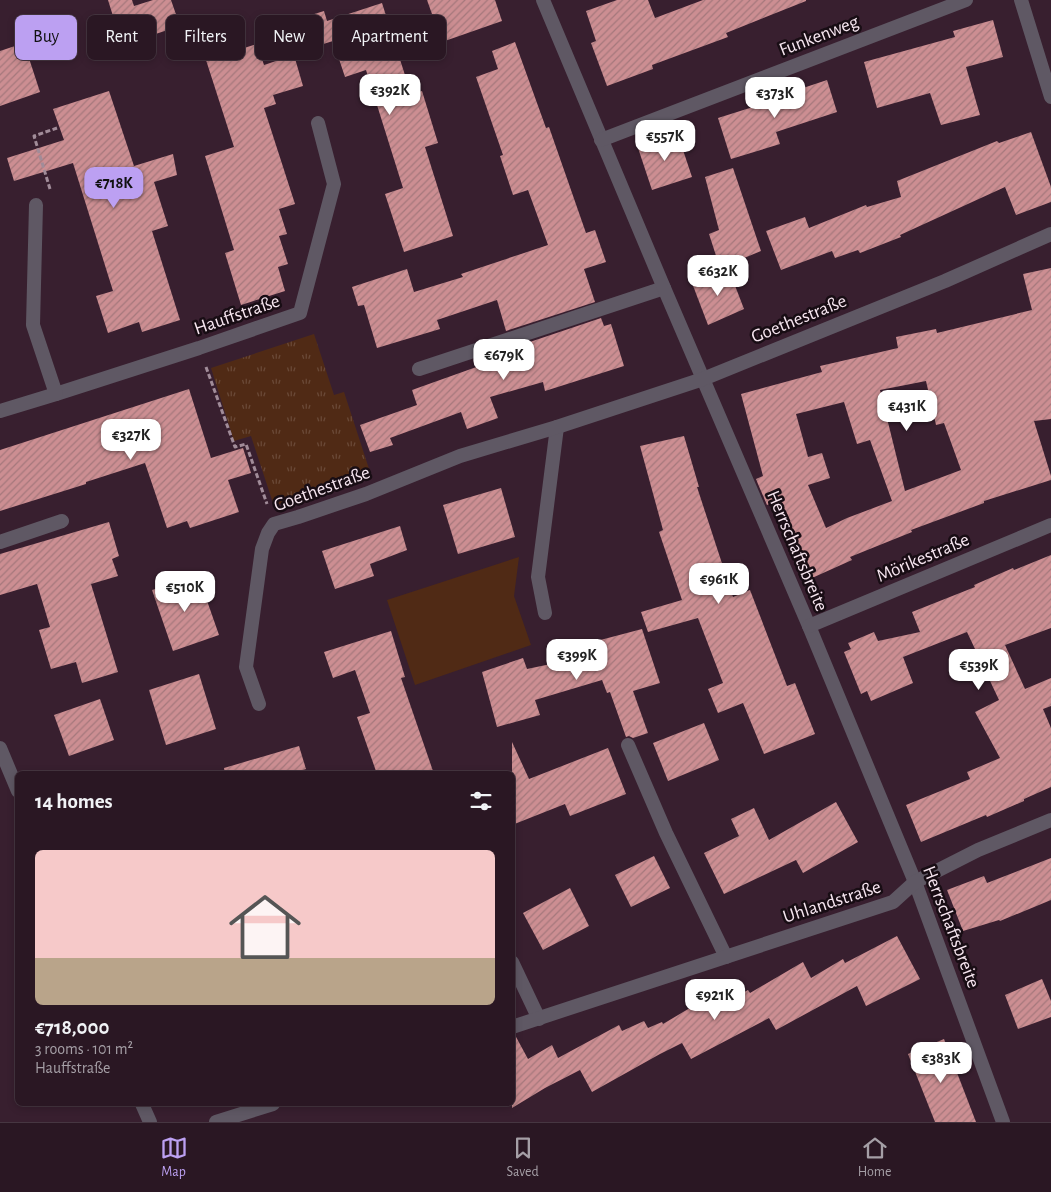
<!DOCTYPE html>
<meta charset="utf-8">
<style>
:root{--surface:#2a1723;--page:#32202b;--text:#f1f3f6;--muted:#a59fa6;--line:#463641;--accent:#bca0f2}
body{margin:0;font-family:"Alegreya Sans",sans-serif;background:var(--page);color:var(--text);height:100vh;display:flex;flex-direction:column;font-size:19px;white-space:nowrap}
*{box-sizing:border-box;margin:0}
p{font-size:16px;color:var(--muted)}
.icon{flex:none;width:28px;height:28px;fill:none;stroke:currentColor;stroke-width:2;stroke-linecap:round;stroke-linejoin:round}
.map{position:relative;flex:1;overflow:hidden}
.panel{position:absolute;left:15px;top:771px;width:500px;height:335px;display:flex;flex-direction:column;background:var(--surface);border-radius:8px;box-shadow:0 2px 8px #0003,0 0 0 1px var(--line)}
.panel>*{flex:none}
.banner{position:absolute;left:15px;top:15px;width:500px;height:45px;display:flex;gap:10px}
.price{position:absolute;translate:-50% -42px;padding:0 11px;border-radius:10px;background:#fff;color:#222;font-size:16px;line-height:32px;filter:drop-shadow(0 1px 2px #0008)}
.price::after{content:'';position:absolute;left:50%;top:30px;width:15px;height:11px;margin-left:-8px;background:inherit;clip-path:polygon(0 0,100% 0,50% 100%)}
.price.current{background:var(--accent);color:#111}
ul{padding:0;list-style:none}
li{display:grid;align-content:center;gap:10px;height:265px;padding:0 20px}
li span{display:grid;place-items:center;height:155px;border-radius:8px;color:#555}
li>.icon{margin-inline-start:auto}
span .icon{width:90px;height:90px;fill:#fffc;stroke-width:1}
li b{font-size:21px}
h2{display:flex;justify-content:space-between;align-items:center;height:60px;padding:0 20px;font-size:21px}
.tag{padding:0 18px;border-radius:8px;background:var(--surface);box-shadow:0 2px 8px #0003,0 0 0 1px var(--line);font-size:18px;line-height:45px}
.tag.current{background:var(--accent);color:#111}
.tabs{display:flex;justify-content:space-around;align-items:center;height:70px;border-top:1px solid var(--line);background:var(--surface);font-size:14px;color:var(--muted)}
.tabs a{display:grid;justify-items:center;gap:2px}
.tabs .current{color:var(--accent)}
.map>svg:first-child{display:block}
.green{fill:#502a15}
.park{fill:url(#park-tufts)}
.building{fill:url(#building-hatch);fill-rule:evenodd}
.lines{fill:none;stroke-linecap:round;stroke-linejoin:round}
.path{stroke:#a18c99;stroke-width:3;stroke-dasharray:5 2.5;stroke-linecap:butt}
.service{stroke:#5f5864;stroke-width:14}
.minor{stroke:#5f5864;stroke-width:14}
.labels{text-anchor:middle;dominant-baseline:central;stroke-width:5;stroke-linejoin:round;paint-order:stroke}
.street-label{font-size:19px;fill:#f7e6f0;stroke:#180d14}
</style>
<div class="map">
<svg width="1051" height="1122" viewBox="0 0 1051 1122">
<defs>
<pattern id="park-tufts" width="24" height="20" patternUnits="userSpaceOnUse" patternTransform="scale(1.25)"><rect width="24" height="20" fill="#502a15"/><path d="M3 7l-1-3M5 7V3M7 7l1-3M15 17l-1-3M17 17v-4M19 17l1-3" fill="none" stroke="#6a4937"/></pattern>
<pattern id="building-hatch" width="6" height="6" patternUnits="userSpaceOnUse" patternTransform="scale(1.25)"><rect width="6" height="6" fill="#cc8e92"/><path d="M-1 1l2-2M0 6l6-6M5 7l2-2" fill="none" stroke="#a5787c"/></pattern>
</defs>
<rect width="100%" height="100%" fill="#381f2f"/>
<path class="green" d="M519,557L514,596L531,645L415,685L387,600Z"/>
<path class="park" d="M314,334L334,395L344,392L371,475L274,506L251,436L234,441L211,368Z"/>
<g class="building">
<path d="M108,0H132L134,6L153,0H171L180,26L122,45Z"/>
<path d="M427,0H495L502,21L442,42Z"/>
<path d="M617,0H648L655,18L703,0H806V1L726,33L728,37L652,65L653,69L607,86L591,43L596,41L586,11Z"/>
<path d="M382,3L411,94L422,91L438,143L425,147L453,236L404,252L385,194L403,188L366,70L345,77L333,41L304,50L295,20L324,11L327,21Z"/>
<path d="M993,20L1003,57L966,67L980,115L941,125L930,93L877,108L864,62L955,37L953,31Z"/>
<path d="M515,42L546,128L549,127L586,233L595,230L606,262L584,269L595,302L506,331L497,300L437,320L440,329L377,348L364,305L358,306L352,287L407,269L414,292L463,277L461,274L548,245L528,190L513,195L500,156L503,155L476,77L498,69L492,51Z"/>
<path d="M24,43L40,92L0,106V51Z"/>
<path d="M257,44L264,65L294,55L303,86L273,95L276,104L264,108L295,204L279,209L287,234L279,236L288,264L278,267L285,291L241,305L225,253L234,250L205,156L234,147L206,60Z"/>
<path d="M827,80L837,112L776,132L780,144L731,159L718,118L797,93V90Z"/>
<path d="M109,91L134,166L173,154L177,175L154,182L168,226L152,231L180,320L142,332L139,322L108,333L96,296L113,291L73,163L14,181L7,158L64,140L53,109Z"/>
<path d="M1031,132L1051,187V202L1016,215L1005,187L900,235L901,237L860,253L858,250L835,258L832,251L781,270L766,231L805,217L809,228L866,205L867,207L901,197L897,181L997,141L999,143Z"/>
<path d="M678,135L692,177L652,190L638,148Z"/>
<path d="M733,168L761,251L720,268L709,234L719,230L705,177Z"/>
<path d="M1051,268V419L1034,421L1051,476V480L984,501V503L911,530L912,532L850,557L852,560L812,578L795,543L797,542L779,500L767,505L758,484L756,479L763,476L741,394L822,372L820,366L898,348L896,337L936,329L937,333L1032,310L1023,274ZM926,381L936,425L944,423L961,470L905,491L880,390ZM844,402L857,444L870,440L892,501L847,518L826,528L808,485L830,478L822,453L808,457L796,414Z"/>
<path d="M729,270L744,309L708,325L692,283Z"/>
<path d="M601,318L604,326L611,324L624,366L545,391L543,382L490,397L498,418L467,429L461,412L390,438L393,445L370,452L360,425L417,405L412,390L513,354L512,348Z"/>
<path d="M189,389L211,458L243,448L251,473L228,480L239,512L190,528L187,521L167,528L145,463L86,482V484L0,511V450Z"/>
<path d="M684,436L699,487H697L733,597L750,590L787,686L795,683L815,734L764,754L743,703L718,713L708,689L723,683L698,618L648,632L641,612L682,600L659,532L663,530L640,446Z"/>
<path d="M501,488L515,537L458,554L443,505Z"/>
<path d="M109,522L119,556L112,559L118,576L91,584L118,672L82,683L76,662L51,669L39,630L50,627L37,584L0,595V554Z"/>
<path d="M400,526L407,550L370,564L374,576L335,589L322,551Z"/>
<path d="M1051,555V628L1005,645L1025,689L1051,678V706L1043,709L1051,728V787L1024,799V801L987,817L986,815L921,842L906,805L970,779L967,772L1000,758L975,712L999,700L967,632L903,657L913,683L871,701L867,691L861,694L844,652L851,649L848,643L874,632L878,641L920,632L912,612L975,587L974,585L1013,568L1014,570Z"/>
<path d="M198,575L219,635L173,651L152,590Z"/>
<path d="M642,629L660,683L633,691L648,733L633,738L629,736L626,737L610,692L607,693L602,680L535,700L540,715L497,727L482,672L523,658L527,669L565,661L592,653L589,643Z"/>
<path d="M391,631L405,677L401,678L434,774H377L357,717L370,713L355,670L333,678L324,652Z"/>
<path d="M199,674L216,729L166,745L149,690Z"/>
<path d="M100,699L114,740L69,756L54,715Z"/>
<path d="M704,723L719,760L668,781L653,743Z"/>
<path d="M512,742L529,779L608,748L626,794L570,816L565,804L512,825Z"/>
<path d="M299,746L306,769L290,774H225L224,768Z"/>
<path d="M836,802L858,842L803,873L796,860L724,894L704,853L739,836L731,819L754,808L769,840Z"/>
<path d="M654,856L670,888L631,907L615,875Z"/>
<path d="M1051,858V900L1000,921L999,920L963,931L947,890L984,876L987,883Z"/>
<path d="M570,888L589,926L543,950L523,913Z"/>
<path d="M897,936L920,979L866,1006L857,986L776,1030L769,1018L691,1059L682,1043L660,1054L592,1092L580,1070L545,1088L512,1108V1036L515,1035L528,1059L552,1045L558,1058L619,1025L622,1031L644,1021L648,1028L662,1022L663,1024L720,990L726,1002L748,990L750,993L803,962L811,978L843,959L845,963Z"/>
<path d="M1042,979L1051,1001V1017L1018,1029L1005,995Z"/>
<path d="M944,1039L976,1122H935L908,1054Z"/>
</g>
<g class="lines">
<g class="path">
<path d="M50,189L34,136L57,128"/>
<path d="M206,367L235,447L246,444L267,504"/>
</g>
<g class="service">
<path d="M419,369L664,288"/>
<path d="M0,542L62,521"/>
<path d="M545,613L538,577L557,427"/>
<path d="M628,745L666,833L726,957"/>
<path d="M512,962L539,1019"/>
</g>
<g class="minor">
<path d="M543,0L664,288L809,626L915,882L1003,1122"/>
<path d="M1021,0L1051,97"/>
<path d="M601,140L966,0"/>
<path d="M56,394L199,348L300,313L334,184L318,123"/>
<path d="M0,411L56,394L33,325L36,205"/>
<path d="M809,626L1051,525"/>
<path d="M259,704L246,667L262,549L268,533L274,524L298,517L366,494L460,456L557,427L703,379L945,281L1051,234"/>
<path d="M0,748L18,791"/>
<path d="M512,1027L893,902L915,882L978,850L1051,820"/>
<path d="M142,1104L150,1122"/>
<path d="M216,1122L273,1104"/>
</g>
</g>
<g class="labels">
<g class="street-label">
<text transform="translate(819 36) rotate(-21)">Funkenweg</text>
<text transform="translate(237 315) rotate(-19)">Hauffstraße</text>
<text transform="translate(799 319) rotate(-22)">Goethestraße</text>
<text transform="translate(322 489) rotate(-20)">Goethestraße</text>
<text transform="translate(797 551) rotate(67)">Herrschaftsbreite</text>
<text transform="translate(923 558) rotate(-23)">Mörikestraße</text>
<text transform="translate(832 902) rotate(-18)">Uhlandstraße</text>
<text transform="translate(951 927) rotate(69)">Herrschaftsbreite</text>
</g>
</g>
</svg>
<b class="price" style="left:390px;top:116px">€392K</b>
<b class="price" style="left:775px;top:119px">€373K</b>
<b class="price" style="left:665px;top:162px">€557K</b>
<b class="price current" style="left:114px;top:209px">€718K</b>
<b class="price" style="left:718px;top:297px">€632K</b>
<b class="price" style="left:504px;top:381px">€679K</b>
<b class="price" style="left:907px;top:432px">€431K</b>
<b class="price" style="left:131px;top:461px">€327K</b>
<b class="price" style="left:719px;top:605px">€961K</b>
<b class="price" style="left:185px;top:613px">€510K</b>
<b class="price" style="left:577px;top:681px">€399K</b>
<b class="price" style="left:979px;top:691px">€539K</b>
<b class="price" style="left:715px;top:1021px">€921K</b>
<b class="price" style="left:941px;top:1084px">€383K</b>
<div class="banner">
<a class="tag current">Buy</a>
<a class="tag">Rent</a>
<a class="tag">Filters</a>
<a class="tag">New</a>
<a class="tag">Apartment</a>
</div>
<section class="panel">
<h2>14 homes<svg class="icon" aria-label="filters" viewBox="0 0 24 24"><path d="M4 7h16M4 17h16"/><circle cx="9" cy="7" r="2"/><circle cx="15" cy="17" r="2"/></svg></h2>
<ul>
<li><span style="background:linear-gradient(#f6c9c9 70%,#b9a48a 0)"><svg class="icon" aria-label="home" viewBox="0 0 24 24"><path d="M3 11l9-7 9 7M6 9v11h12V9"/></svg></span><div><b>€718,000</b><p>3 rooms · 101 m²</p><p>Hauffstraße</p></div></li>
</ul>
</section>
</div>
<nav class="tabs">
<a class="current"><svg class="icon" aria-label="map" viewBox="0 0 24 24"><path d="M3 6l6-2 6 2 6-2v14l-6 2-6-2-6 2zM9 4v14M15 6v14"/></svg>Map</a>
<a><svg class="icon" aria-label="saved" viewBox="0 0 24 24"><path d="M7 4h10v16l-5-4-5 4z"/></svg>Saved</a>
<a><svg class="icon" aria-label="home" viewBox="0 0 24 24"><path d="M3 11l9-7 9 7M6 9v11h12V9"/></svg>Home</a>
</nav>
